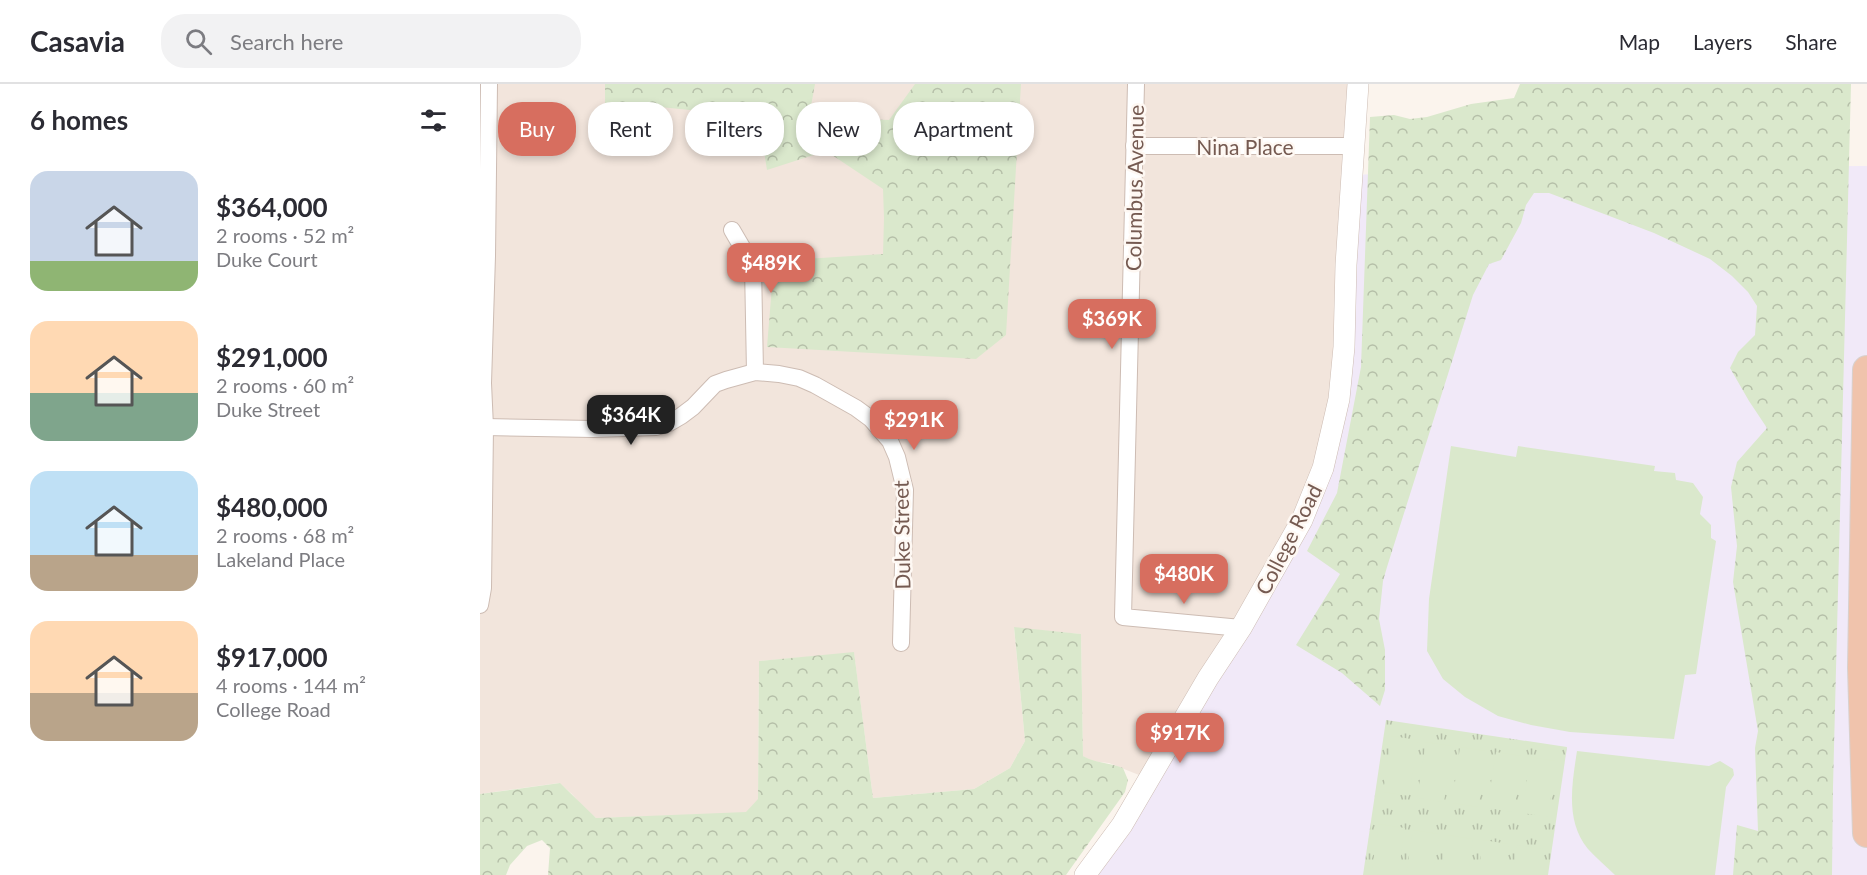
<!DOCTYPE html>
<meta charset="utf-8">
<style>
:root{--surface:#fff;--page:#f2f2f3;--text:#2b2b33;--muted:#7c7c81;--line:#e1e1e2;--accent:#d76e5f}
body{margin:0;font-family:Lato,sans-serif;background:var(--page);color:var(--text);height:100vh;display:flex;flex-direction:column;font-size:22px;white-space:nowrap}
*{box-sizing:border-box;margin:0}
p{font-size:20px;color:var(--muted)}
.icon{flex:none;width:33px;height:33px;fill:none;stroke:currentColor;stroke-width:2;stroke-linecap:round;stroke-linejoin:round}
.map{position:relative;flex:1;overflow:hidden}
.sheet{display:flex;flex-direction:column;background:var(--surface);width:480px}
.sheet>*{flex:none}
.hud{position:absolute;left:18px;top:18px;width:570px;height:54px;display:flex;gap:12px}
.price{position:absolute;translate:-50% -51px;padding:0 14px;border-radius:12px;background:var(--accent);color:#fff;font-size:20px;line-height:39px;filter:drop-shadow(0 2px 3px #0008)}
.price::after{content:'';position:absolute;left:50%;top:36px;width:18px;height:14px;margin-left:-9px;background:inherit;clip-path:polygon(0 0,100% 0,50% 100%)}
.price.on{background:#222;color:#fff}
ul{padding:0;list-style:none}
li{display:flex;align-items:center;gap:18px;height:150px;padding:0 30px}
li span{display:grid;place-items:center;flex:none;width:168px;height:120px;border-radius:18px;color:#555}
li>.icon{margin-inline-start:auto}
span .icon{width:72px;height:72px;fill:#fffc;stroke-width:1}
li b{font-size:26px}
h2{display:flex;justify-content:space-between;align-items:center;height:72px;padding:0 30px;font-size:26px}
.pill{padding:0 21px;border-radius:24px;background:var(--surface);box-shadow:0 3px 9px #0003;font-size:21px;line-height:54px}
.pill.on{background:var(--accent);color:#fff}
header{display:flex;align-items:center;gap:36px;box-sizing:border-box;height:84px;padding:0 30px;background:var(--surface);border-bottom:2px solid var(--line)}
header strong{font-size:28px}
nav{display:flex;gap:33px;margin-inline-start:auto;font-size:21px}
.search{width:420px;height:54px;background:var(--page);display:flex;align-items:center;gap:15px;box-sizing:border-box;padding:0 21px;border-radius:24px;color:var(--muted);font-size:22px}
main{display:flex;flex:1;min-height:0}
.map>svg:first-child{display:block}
.residential{fill:#f2e5dc}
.education{fill:#f1e9f8}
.grass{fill:url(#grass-tufts)}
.forest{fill:url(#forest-crowns)}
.pitch{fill:#dae8cc}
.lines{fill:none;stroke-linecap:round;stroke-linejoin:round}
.minor-casing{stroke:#cdbcb3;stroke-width:18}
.tertiary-casing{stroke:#cdbcb3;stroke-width:22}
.trunk-casing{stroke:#d8d1ce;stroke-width:30}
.minor{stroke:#fff;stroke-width:16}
.tertiary{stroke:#fff;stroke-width:21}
.trunk{stroke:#f0c3ac;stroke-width:28}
.labels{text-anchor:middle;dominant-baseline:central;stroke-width:5;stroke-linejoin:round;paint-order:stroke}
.street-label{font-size:21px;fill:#755a51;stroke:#fef8f3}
</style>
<header>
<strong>Casavia</strong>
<div class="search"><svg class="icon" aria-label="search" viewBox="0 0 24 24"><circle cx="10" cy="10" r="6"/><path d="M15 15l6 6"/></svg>Search here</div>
<nav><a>Map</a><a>Layers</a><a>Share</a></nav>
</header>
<main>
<section class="sheet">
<h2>6 homes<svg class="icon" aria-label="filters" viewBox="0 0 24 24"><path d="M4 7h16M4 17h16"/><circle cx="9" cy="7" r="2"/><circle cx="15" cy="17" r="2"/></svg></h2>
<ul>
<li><span style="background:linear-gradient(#c9d6e8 75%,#8fb573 0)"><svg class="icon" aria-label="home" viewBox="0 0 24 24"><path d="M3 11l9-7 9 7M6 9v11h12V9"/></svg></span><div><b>$364,000</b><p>2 rooms · 52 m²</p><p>Duke Court</p></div></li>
<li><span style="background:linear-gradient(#ffd9b3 60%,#7fa58c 0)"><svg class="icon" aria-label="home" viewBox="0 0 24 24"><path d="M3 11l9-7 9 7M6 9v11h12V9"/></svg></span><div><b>$291,000</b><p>2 rooms · 60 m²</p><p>Duke Street</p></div></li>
<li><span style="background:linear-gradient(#bfe0f5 70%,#b9a48a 0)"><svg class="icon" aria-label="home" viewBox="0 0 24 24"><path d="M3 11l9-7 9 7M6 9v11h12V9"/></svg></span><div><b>$480,000</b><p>2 rooms · 68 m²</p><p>Lakeland Place</p></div></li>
<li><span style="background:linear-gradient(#ffd9b3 60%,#b9a48a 0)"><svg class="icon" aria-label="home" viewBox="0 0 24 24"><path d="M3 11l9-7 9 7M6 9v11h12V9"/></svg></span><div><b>$917,000</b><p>4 rooms · 144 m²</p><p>College Road</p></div></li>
</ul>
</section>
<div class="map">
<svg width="1387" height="791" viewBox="0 0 1387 791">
<defs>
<pattern id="grass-tufts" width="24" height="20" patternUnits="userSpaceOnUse" patternTransform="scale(1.5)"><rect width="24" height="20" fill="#dae8cc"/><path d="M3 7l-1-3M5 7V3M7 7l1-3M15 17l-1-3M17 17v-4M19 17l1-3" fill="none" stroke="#b5bfa8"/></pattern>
<pattern id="forest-crowns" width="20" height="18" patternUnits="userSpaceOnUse" patternTransform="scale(1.5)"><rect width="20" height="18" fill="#dae8cc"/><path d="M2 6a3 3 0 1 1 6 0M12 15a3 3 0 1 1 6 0" fill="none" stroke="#b5bfa8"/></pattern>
</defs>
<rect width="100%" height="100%" fill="#fbf4ed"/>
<path class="residential" d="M0,0H878L843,384L669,695L629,679L611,677L603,672L601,550L534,544L545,657L530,684L494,705L393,714L374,569L279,577L278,716L266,729L116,734L104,724L92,710L79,699L0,710Z"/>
<path class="education" d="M1387,82V791H605L843,384L872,91L1043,84Z"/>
<path class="grass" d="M906,636L1087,663L1068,791H883Z"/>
<g class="forest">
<path d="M125,0H335L329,33L409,36L435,0H541L526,251L496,275L287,263L294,177L403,170L404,134L403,105L346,67L287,86L282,55L260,31L180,23L125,19Z"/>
<path d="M1040,0H1371L1353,703L1352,791H1253L1257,741L1278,747L1275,664L1278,647L1253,498L1257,462L1251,403L1257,378L1287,344L1269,317L1250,284L1258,268L1275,251L1277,222L1268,208L1252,192L1230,175L1174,149L1069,109H1054L1046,121L1041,139L1021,176L1009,180L993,211L907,483L903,497L899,535L905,566V606L900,622L862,589L816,561L860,490L827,467L857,409L881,283L890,33L914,31L930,35L947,33L991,20L1034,14Z"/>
<path d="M534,543L601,550L603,672C615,679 630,679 643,684L648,696L645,708L586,791H68L70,764L62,756L47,762L30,781L26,791H0V710L80,699L116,734L266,728L278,715L279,577L374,568L393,714L494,705L530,684L545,657Z"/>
</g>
<g class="pitch">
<path d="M971,362L1036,373L1038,362L1175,382L1174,387L1195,389L1196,396L1213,399L1223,413L1220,430L1231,441V454L1236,457L1216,590L1205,591L1194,655L1090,648L1051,641L1018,632L985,613L963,595L947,567L949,515Z"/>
<path d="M912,652L938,656L929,712L903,708Z"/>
<path d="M946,658L972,662L964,718L937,714Z"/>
<path d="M980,663L1006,667L998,723L972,719Z"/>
<path d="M1097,667L1229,682L1240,677L1253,685L1254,691L1246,703L1235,791H1135C1126,782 1116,774 1108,765C1085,737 1092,700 1097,667Z"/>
<path d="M1016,668L1042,672L1034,728L1007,724Z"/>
<path d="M1050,673L1076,677L1068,733L1042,729Z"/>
<path d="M899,740L925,744L918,791H891Z"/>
<path d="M933,746L959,750L953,791H926Z"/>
<path d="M967,751L993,755L988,791H961Z"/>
<path d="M1003,756L1029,760L1024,791H998Z"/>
<path d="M1037,761L1063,765L1059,791H1033Z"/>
</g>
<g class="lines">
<g class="minor-casing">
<g id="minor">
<path d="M656,0L643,533L761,544"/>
<path d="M654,62H875"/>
<path d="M252,146L273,182L275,288"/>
<path d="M5,343L113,345L176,343L189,339L201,332L213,323L235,300L246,296L275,288L299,290L319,294L335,301L376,324L391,335L410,357L417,373L425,406L421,559"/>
<path d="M0,521L3,504L5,343L3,299L7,172L9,0"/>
</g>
</g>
<g class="tertiary-casing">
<path id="tertiary" d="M605,791L642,741L728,594L761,544L822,436L843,384L859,315L864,263L866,181L878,0"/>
</g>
<g class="trunk-casing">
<path id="trunk" d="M1387,286L1382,584L1387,749"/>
</g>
<use href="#minor" class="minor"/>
<use href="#tertiary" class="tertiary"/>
<use href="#trunk" class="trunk"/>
</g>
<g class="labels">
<g class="street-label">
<text x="765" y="62">Nina Place</text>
<text transform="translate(654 104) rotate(-89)">Columbus Avenue</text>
<text transform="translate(421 451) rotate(-91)">Duke Street</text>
<text transform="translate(808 455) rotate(-63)">College Road</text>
</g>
</g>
</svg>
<b class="price" style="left:291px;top:210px">$489K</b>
<b class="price" style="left:632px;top:266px">$369K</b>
<b class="price on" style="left:151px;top:362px">$364K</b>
<b class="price" style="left:434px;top:367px">$291K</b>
<b class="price" style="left:704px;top:521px">$480K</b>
<b class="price" style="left:700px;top:680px">$917K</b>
<div class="hud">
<a class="pill on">Buy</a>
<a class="pill">Rent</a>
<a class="pill">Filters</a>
<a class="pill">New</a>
<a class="pill">Apartment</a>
</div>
</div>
</main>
